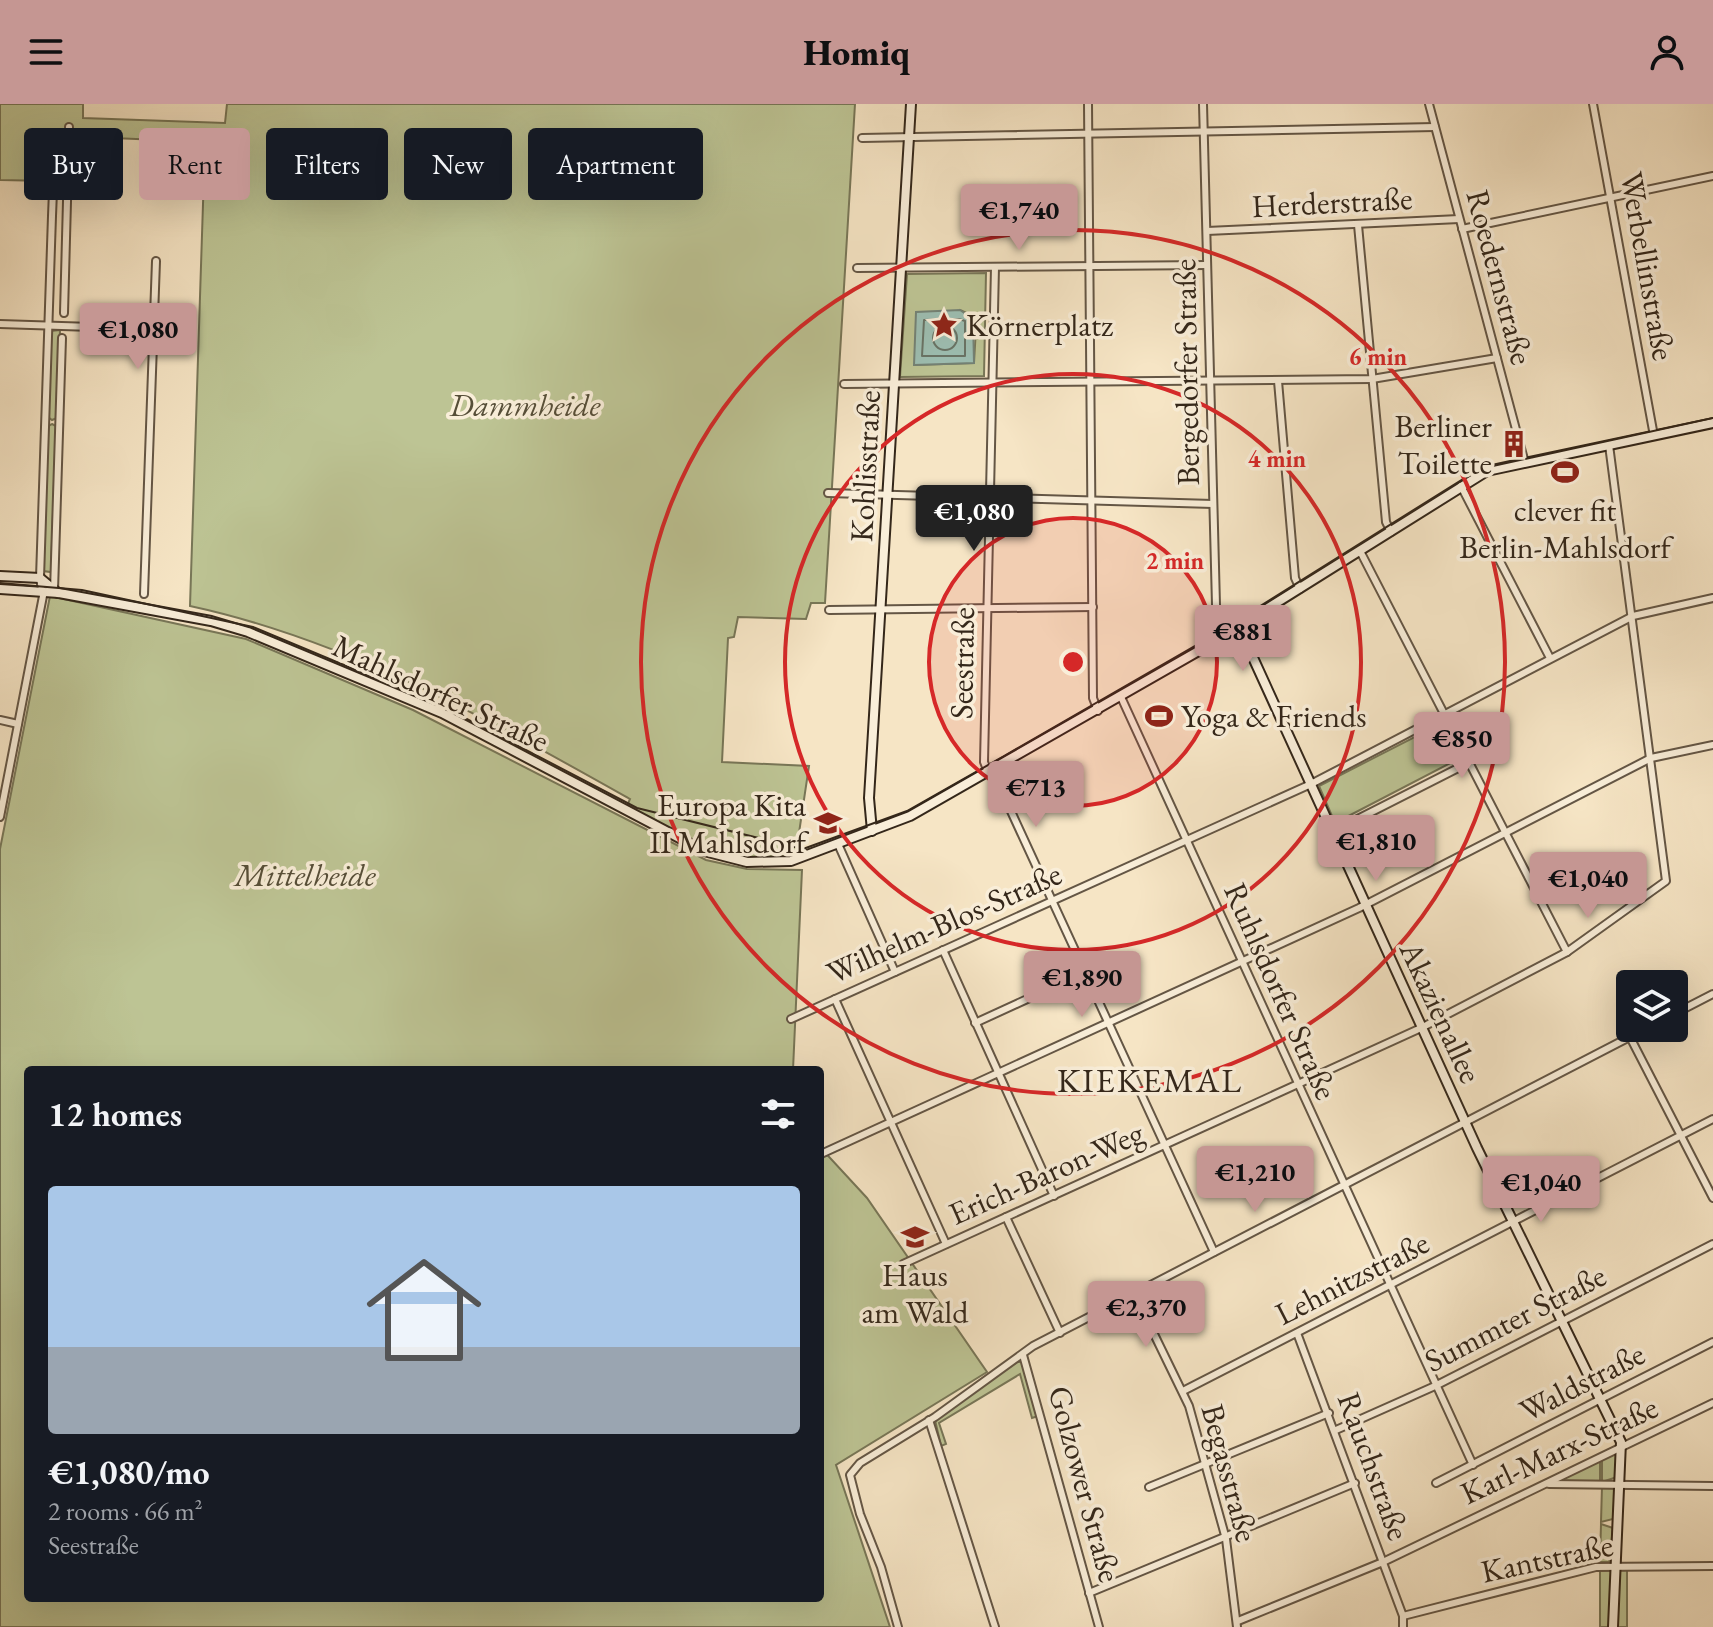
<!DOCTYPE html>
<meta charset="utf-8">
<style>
:root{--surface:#171b24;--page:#242831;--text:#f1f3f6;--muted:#9ea1a6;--accent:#c59692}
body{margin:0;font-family:"EB Garamond",serif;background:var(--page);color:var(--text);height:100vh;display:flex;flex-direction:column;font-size:30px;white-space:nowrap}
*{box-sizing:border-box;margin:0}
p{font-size:26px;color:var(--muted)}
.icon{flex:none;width:44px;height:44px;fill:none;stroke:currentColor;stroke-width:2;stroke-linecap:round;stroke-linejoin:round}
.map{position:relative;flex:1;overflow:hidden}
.panel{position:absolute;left:24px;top:962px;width:800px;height:536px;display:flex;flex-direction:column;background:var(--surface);border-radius:8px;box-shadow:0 8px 32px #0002}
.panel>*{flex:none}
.hud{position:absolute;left:24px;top:24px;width:800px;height:72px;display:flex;gap:16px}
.tools{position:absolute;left:1616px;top:866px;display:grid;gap:16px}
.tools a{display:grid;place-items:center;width:72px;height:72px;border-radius:8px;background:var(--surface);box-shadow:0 8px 32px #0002;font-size:40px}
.price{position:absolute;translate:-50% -68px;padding:0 18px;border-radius:8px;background:var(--accent);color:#111;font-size:26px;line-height:52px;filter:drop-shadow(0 2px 4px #0008)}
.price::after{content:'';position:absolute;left:50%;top:48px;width:24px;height:18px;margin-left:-12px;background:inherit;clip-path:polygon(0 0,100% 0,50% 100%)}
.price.active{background:#222;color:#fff}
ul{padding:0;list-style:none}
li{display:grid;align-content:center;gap:16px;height:424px;padding:0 24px}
li span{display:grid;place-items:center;height:248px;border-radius:8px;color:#555}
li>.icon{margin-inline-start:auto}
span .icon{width:144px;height:144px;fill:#fffc;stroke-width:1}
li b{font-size:34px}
h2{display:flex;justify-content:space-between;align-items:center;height:96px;padding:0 24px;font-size:34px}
.tag{padding:0 28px;border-radius:8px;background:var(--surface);box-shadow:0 8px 32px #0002;font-size:28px;line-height:72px}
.tag.active{background:var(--accent);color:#111}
header{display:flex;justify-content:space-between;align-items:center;height:104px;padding:0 24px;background:var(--accent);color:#111;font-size:36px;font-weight:800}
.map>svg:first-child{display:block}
.green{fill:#bdc494;stroke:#787657;stroke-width:2;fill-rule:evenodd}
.water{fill:#9dbfb3;stroke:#738276;stroke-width:2}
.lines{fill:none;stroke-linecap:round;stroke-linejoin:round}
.shore{stroke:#687366;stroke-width:2}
.street-casing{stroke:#645645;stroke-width:10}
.secondary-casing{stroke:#34271a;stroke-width:12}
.street{stroke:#f9eed9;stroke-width:6}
.secondary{stroke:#f9eed9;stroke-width:8}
.tram{stroke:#34271a;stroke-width:2}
.ring{fill:none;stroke:#d62828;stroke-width:4}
.labels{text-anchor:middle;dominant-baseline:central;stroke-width:7;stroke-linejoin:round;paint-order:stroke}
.street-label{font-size:32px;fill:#34271a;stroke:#f9eed9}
.poi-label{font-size:32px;fill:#34271a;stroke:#f9eed9;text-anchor:start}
.park-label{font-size:32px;font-style:italic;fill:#564e38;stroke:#f9eed9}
.neighbourhood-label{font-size:34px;letter-spacing:2px;fill:#34271a;stroke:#f9eed9}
.centre{fill:#d62828;stroke:#f9eed9;stroke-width:4}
.ring-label{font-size:24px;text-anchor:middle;font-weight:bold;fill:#d62828;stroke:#f9eed9;stroke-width:7;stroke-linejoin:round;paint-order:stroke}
</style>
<header><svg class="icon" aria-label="menu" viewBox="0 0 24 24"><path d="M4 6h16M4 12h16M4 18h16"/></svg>Homiq<svg class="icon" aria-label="person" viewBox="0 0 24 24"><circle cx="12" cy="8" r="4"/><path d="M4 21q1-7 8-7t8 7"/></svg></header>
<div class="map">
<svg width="1713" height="1523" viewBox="0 0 1713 1523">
<rect width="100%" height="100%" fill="#f6e5c5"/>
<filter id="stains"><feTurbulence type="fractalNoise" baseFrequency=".0025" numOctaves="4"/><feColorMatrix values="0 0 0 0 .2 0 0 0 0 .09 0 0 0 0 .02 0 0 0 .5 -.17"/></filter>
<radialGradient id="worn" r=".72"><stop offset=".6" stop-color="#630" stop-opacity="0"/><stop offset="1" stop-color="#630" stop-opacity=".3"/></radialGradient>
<g class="green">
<path d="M0,0H83V14L225,19L227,0H855L825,499H811L806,515L738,513L734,533L728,534L722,658L809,662L796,749C735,769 679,730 627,702L630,695C491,617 348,536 190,502L205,38L67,32L65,64L49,77L0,76Z"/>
<path d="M986,169L984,272L900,273L907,170ZM960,206L969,210L976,224L974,259L915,261Z"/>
<path d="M60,226L57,314L52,316L48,313L51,227Z"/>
<path d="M52,320L56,322L51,468L43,467L48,322Z"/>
<path d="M50,492L246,535L413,606L706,756L747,765L802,766L793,966H28V1494H820V1043L867,1094L987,1268L836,1361L890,1523H0V745Z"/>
<path d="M1442,619L1460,654L1335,719L1319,682Z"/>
<path d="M1017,1258H1022L1038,1312L1032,1314L1020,1270L939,1319L946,1340L941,1342L935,1316Z"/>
<path d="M1614,1350H1619L1617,1373L1602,1378V1355Z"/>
<path d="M1600,1356V1378H1564V1373Z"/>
<path d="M1602,1382H1612L1615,1386L1613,1415L1601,1418Z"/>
<path d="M1601,1420L1613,1424L1609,1458H1600Z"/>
<path d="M1618,1464H1627V1523H1617Z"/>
<path d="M1600,1466H1612L1611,1523H1600Z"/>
</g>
<path class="water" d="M960,206L973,215L974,259L914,261L916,208Z"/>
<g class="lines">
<g class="shore">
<path d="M959,215L965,217V252H922L924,216Z"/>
<circle cx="945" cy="234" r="12"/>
</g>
<g class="street-casing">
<g id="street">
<path d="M1088,0L1093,594L1098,607"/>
<path d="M1203,0L1216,501L1222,533"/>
<path d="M1429,0L1525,359"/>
<path d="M1593,0L1654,332"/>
<path d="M862,34L1435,23"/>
<path d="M1358,121L1386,418L1391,428"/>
<path d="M1462,125L1713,72"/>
<path d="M1207,127L1459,115"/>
<path d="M857,164L1207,161"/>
<path d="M64,209L69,23"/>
<path d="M0,220L154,225"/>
<path d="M1278,277L1295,474L1300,485"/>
<path d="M844,280L1372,275L1497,254"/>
<path d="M1461,382L1550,554"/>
<path d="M828,389L1213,400"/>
<path d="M1360,447L1567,848"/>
<path d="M54,487L62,234"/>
<path d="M144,490L156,157"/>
<path d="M829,506L1093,503"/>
<path d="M1121,593L1473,1361"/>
<path d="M0,616L18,620"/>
<path d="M992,666L1214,1148"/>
<path d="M988,668L984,658L995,163"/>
<path d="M0,713L43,492L40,474L52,112L53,87L68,65"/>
<path d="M1332,728L1470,658"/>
<path d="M838,740L895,868"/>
<path d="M943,846L1054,1092"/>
<path d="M835,895L946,1140"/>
<path d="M1674,910L1713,890"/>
<path d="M791,915L1311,680L1633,512L1713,494"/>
<path d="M975,919L1086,868"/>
<path d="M1630,933L1713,1094"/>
<path d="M821,1050L1359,804L1651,654L1713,641"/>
<path d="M1006,1113L1060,1229"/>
<path d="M903,1160L1421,924L1567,848L1666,777L1609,341"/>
<path d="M1135,1191L1189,1302L1226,1435L1237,1523"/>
<path d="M1297,1229L1403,1512V1523"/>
<path d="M1023,1251L1099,1523"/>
<path d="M1183,1287L1713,1015"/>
<path d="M929,1316L995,1523"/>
<path d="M1336,1326L1435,1282L1713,1140"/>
<path d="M1436,1379L1713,1238"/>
<path d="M1549,1380L1713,1382"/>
<path d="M1149,1383L1329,1309"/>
<path d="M1089,1489L1355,1379"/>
<path d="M1403,1512L1596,1463L1713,1462"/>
<path d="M1238,1517L1383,1458L1713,1299"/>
<path d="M898,1523L881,1463L860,1410L850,1371L860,1359L935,1313L1033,1242L1647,924"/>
</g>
</g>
<g class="secondary-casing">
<g id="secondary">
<path d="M0,472L40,474L58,489"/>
<path d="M0,485L59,489L211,517L248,528L442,609L704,747L747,758L791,757L910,712L1209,541L1487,367L1713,319"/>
<path d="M1239,523L1477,1044L1621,1338L1613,1523"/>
<path d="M872,727L869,694L911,0"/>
</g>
</g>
<use href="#street" class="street"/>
<use href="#secondary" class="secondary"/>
<path class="tram" d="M0,479L82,486L253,523L442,602L637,704L803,745L907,707L1004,652L1219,528L1479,365L1713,314"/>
</g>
<circle cx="1073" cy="558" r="144" fill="#d62828" fill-opacity=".12"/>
<g class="ring">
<circle cx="1073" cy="558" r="144"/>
<circle cx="1073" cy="558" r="288"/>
<circle cx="1073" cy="558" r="432"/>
</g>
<defs>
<g id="sight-bare" transform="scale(2.16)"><path d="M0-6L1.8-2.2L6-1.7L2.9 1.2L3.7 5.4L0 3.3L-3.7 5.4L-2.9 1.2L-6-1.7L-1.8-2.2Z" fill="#8f2418" stroke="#f9eed9" stroke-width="2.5" paint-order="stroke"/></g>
<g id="building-bare" transform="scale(2.16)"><path d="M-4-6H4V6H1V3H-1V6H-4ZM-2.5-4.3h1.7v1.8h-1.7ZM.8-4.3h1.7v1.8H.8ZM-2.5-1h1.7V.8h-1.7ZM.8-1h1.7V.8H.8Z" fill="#8f2418" stroke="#f9eed9" stroke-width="2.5" paint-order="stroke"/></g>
<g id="stadium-bare" transform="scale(2.16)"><path d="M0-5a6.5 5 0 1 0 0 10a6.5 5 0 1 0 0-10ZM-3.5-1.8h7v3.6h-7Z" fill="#8f2418" stroke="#f9eed9" stroke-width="2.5" paint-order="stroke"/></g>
<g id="school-bare" transform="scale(2.16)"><path d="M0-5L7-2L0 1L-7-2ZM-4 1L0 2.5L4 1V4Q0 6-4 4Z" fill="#8f2418" stroke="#f9eed9" stroke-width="2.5" paint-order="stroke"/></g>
</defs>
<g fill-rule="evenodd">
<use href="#sight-bare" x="944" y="221"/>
<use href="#building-bare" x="1514" y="340"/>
<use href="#stadium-bare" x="1565" y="368"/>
<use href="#stadium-bare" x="1159" y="612"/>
<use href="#school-bare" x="828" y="719"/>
<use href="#school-bare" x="915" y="1133"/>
</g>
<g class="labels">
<g class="street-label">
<text transform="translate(1332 98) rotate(-3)">Herderstraße</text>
<text transform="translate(1648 162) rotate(80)">Werbellinstraße</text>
<text transform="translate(1500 173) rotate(75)">Roedernstraße</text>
<text transform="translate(1186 268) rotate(-91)">Bergedorfer Straße</text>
<text transform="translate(865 362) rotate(-87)">Kohlisstraße</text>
<text transform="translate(962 559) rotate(-89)">Seestraße</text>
<text transform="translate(441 589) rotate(25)">Mahlsdorfer Straße</text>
<text transform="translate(944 819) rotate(-24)">Wilhelm-Blos-Straße</text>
<text transform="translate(1281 887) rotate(66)">Ruhlsdorfer Straße</text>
<text transform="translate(1441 908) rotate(65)">Akazienallee</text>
<text transform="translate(1046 1069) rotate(-24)">Erich-Baron-Weg</text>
<text transform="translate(1352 1174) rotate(-27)">Lehnitzstraße</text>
<text transform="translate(1515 1214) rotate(-27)">Summter Straße</text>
<text transform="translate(1582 1278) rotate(-27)">Waldstraße</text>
<text transform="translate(1559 1346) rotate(-25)">Karl-Marx-Straße</text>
<text transform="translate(1374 1362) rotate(70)">Rauchstraße</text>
<text transform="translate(1230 1369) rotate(75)">Begasstraße</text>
<text transform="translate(1085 1380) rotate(75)">Golzower Straße</text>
<text transform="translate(1547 1454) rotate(-12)">Kantstraße</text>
</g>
<g class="poi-label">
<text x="966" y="221">Körnerplatz</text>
<text x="1492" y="322" text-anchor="end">Berliner<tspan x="1492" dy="37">Toilette</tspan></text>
<text x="1565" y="406" text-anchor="middle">clever fit<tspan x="1565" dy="37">Berlin-Mahlsdorf</tspan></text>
<text x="1181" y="612">Yoga &amp; Friends</text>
<text x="806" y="701" text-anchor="end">Europa Kita<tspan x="806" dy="37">II Mahlsdorf</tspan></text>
<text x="915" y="1171" text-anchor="middle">Haus<tspan x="915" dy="37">am Wald</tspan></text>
</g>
<g class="park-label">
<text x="525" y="301">Dammheide</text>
<text x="305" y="771">Mittelheide</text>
</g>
<g class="neighbourhood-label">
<text x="1150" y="976">KIEKEMAL</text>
</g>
</g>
<circle cx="1073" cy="558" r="12" class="centre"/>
<g class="ring-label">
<text x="1378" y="261">6 min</text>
<text x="1277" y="363">4 min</text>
<text x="1175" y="465">2 min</text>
</g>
<rect width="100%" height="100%" filter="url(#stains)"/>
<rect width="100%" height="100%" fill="url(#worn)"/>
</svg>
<div class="tools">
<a><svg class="icon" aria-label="layers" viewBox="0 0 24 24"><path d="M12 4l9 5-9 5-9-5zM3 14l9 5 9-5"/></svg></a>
</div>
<b class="price" style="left:1019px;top:148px">€1,740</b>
<b class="price" style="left:138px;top:267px">€1,080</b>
<b class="price active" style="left:974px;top:449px">€1,080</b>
<b class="price" style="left:1243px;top:569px">€881</b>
<b class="price" style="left:1462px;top:676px">€850</b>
<b class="price" style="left:1036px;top:725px">€713</b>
<b class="price" style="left:1376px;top:779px">€1,810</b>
<b class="price" style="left:1588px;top:816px">€1,040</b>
<b class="price" style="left:1082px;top:915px">€1,890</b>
<b class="price" style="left:1255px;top:1110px">€1,210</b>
<b class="price" style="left:1541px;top:1120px">€1,040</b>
<b class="price" style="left:1146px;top:1245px">€2,370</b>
<div class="hud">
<a class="tag">Buy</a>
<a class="tag active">Rent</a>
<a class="tag">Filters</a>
<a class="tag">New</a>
<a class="tag">Apartment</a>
</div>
<section class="panel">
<h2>12 homes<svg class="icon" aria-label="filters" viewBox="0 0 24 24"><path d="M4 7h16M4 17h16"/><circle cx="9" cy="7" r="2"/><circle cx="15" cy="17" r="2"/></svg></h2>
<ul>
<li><span style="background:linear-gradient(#a9c7e8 65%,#9aa5b1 0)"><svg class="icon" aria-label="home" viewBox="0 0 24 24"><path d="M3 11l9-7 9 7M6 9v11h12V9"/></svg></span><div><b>€1,080/mo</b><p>2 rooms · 66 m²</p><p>Seestraße</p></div></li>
</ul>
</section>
</div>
